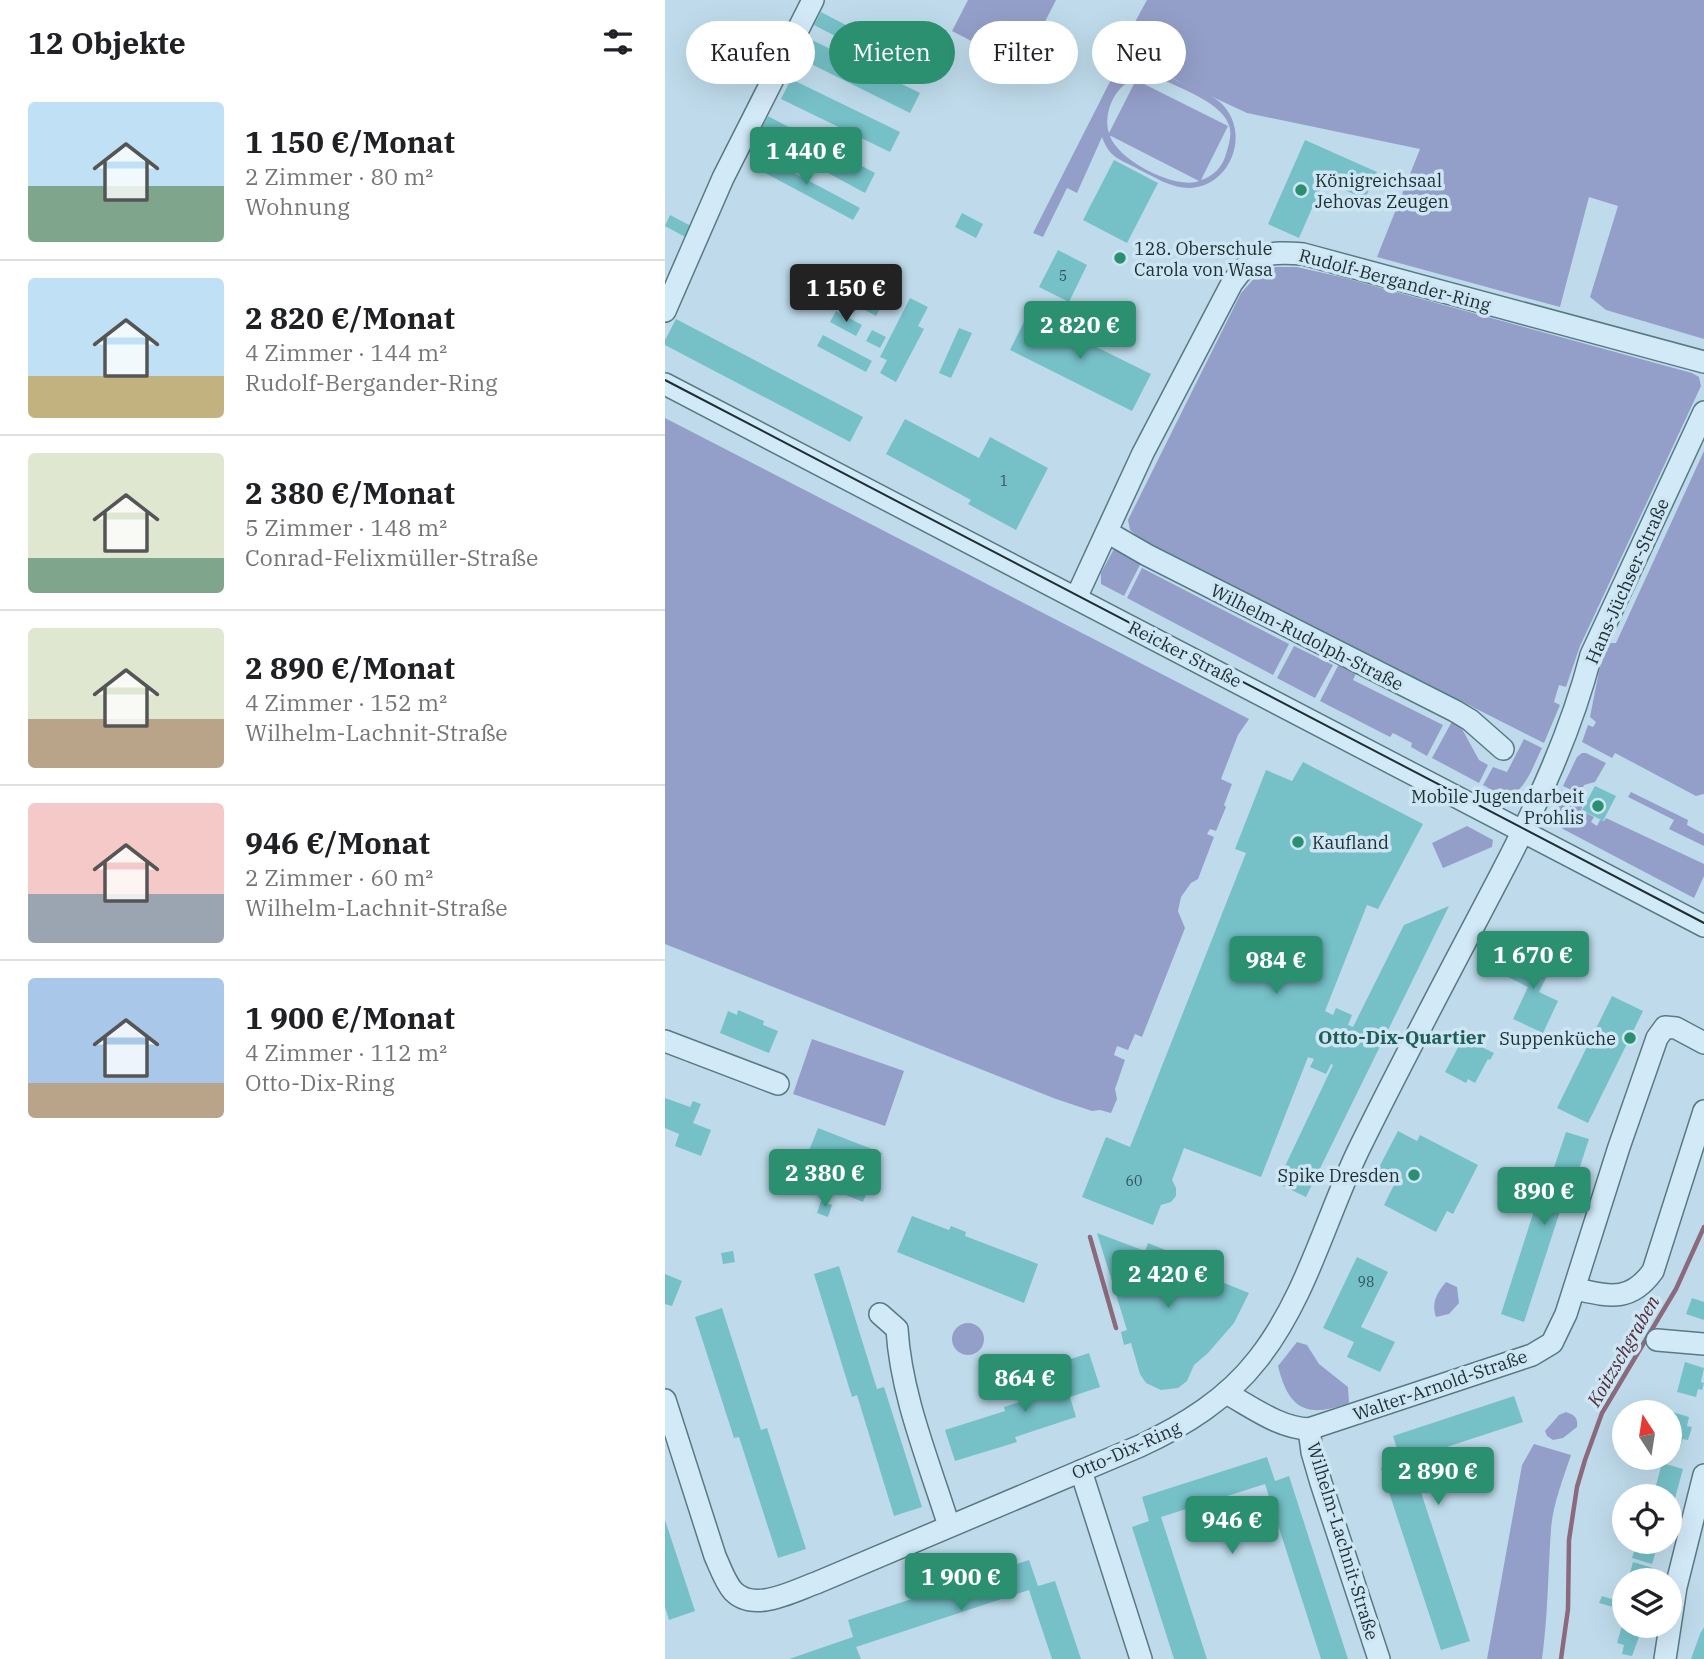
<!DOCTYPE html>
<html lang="de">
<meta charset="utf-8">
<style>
:root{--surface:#fff;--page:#f2f2f2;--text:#202124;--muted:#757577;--line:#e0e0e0;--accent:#2b906f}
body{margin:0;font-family:"IBM Plex Serif",serif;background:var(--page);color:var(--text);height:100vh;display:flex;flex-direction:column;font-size:26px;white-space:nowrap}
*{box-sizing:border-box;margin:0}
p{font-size:23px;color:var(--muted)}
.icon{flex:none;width:38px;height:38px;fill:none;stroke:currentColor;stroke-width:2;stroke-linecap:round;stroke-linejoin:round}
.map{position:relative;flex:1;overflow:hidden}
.drawer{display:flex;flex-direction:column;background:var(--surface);width:665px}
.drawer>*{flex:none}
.guide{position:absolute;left:21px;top:21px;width:665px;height:63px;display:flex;gap:14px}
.needle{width:46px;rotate:348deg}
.fabs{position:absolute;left:947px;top:1400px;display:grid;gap:14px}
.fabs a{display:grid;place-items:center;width:70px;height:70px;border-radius:50%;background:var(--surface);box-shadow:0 7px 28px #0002;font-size:35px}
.price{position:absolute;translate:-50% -60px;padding:0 16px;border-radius:7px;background:var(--accent);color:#fff;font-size:23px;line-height:46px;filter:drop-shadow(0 2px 4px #0008)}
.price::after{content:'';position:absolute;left:50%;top:42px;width:21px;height:16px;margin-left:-10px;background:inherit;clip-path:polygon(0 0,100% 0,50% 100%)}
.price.on{background:#222;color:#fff}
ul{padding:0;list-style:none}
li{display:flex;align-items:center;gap:21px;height:175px;padding:0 28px}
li+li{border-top:2px solid var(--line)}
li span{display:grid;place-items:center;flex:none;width:196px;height:140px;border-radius:7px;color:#555}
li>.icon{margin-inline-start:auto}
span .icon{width:84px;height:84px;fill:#fffc;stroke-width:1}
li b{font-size:30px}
h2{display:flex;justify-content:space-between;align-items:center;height:84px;padding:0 28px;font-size:30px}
.pill{padding:0 24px;border-radius:32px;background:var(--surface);box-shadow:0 7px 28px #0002;font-size:24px;line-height:63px}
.pill.on{background:var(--accent);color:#fff}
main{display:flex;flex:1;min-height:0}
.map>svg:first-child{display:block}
.green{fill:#949fc9;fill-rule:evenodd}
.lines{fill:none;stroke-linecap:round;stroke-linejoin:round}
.stream{stroke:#8b6a7d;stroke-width:4.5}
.building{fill:#76c0c8}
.minor-casing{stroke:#587a83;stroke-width:24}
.minor{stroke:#d2e9f7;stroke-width:21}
.tram{stroke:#1c3033;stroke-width:2}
.poi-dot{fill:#2b906f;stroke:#cee5f3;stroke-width:2.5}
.labels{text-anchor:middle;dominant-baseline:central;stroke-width:7;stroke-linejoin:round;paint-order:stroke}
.number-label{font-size:14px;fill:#325458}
.poi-label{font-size:18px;fill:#1c3033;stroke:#cee5f3;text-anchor:start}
.street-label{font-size:18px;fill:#1c3033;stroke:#cee5f3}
.neighbourhood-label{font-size:19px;font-weight:bold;fill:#1d5e57;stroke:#cee5f3}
.water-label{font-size:19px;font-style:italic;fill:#532c3b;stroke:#cee5f3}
</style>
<main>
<section class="drawer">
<h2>12 Objekte<svg class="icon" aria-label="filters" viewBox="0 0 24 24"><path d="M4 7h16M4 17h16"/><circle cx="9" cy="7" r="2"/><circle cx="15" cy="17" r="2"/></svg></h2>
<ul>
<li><span style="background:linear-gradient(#bfe0f5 60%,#7fa58c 0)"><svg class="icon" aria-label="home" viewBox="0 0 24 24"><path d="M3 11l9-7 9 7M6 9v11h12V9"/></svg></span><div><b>1 150 €/Monat</b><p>2 Zimmer · 80 m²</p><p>Wohnung</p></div></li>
<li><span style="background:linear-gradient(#bfe0f5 70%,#c2b280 0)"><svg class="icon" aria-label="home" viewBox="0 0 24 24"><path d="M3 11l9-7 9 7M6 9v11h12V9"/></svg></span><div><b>2 820 €/Monat</b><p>4 Zimmer · 144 m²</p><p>Rudolf-Bergander-Ring</p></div></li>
<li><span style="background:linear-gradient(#dfe7d0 75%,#7fa58c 0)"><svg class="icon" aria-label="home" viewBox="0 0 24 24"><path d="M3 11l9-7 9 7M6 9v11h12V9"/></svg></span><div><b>2 380 €/Monat</b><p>5 Zimmer · 148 m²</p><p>Conrad-Felixmüller-Straße</p></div></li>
<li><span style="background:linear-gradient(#dfe7d0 65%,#b9a48a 0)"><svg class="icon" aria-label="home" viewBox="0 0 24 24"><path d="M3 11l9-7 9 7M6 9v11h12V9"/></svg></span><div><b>2 890 €/Monat</b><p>4 Zimmer · 152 m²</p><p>Wilhelm-Lachnit-Straße</p></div></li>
<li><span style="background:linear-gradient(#f6c9c9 65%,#9aa5b1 0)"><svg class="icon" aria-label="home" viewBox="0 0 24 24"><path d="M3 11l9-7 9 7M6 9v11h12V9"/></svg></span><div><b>946 €/Monat</b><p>2 Zimmer · 60 m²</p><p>Wilhelm-Lachnit-Straße</p></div></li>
<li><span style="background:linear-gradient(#a9c7e8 75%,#b9a48a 0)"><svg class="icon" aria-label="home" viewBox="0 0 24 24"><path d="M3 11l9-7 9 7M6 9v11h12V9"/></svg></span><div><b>1 900 €/Monat</b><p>4 Zimmer · 112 m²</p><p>Otto-Dix-Ring</p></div></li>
</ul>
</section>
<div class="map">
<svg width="1039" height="1659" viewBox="0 0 1039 1659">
<rect width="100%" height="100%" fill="#bfdbeb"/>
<g class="green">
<path d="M303,0H391L357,67L287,31Z"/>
<path d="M482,0H1039V339L941,310L925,297L953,206L924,197L895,307L712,257L755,149L582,113L453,53Z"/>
<path d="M456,60L464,64L458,79C470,73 480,70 493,72C508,80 546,93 556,103C586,132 567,185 526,188C508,189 491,178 475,170C455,159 445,159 437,137L412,193L402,188L378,237L368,233ZM491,77C511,86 555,102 563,123C568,133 564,144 561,154C558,166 548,177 536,180L563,126L471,80L444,133C438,114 449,87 468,80C475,77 484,77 491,77ZM445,136H446L534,181C510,190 453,160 445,136Z"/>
<path d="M611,267H632L676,277L1027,373L1034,377L1036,386L915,646L901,687L894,685L889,702L895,705L879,743L476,539L465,530L463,520L576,293L594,273Z"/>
<path d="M0,418L584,719L573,735L556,779L567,784L559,805L561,807L551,831L545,829L542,834L549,837L533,879L526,883L516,897L513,911L520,928L477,1037L470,1034L463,1050L452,1046L449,1055L460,1060L450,1089L452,1099L446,1113L435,1110L427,1111L391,1099L0,944Z"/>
<path d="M1039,451V794L1031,796L950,753L947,758L917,742L923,725L928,727L931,722L925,717L934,671L943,643H951Z"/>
<path d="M450,547L478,559L459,596L436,584V573Z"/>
<path d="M477,568L624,644L608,675L462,598Z"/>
<path d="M629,646L668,665L650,698L612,678Z"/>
<path d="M676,660L693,669L688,680L778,725L762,756L746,747L747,743L728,733L725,737L655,701Z"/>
<path d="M790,716L814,760L823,765L814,783L767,758Z"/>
<path d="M859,739L877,748C869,763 859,798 838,796C833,796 825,788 818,785L828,767L842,772Z"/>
<path d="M917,753H921L941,763L930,782L919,785L915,794L898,786L912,757Z"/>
<path d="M896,790L919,802L916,810L929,817L926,822L932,826L935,820L939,821L941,818L1039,864V876L1029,898L898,829C889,817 890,804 896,790Z"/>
<path d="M966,792L1023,820L1022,825L1039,834V846L1004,829L1009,820L963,797Z"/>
<path d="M802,826L828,840L827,847L778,868L767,843Z"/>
<path d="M147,1039L239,1071L220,1126L128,1094Z"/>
<path d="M781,1282L792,1287L794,1303L784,1314L771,1317C766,1302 772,1293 781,1282Z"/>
<circle cx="303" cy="1339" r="16"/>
<path d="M632,1342L642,1345L654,1364L683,1387L684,1403C643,1418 624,1411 613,1366Z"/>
<path d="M901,1412C910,1415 913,1418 912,1427L898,1438L888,1440L882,1436L880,1431L894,1415Z"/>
<path d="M869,1444L906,1455C898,1479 888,1504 886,1529C883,1572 883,1616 877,1659H822L857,1465Z"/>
</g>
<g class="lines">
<g class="stream">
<path d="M425,1237L451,1328"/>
<path d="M896,1659L903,1609L904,1540L912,1487L920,1460L937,1413L1011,1289L1039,1227"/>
</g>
</g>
<g class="building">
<path d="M156,12L263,68L257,81L149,25Z"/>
<path d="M147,40L255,93L245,113L136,59Z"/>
<path d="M126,79L235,132L225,152L116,99Z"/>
<path d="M103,116L210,173L200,193L93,135Z"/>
<path d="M640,140L712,172L700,199L659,181L634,238L603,224Z"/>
<path d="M93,154L195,208L188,220L87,166Z"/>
<path d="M449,160L493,183L462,243L418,220Z"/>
<path d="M297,213L318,224L311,238L290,227Z"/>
<path d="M5,215L28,227L22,238L0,226Z"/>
<path d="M393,250L422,265L404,302L374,287Z"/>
<path d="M185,285L218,303L211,316L193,306L189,313L174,304Z"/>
<path d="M245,298L263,307L253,326L259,329L231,382L215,373L222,360L215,357Z"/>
<path d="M171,311L197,325L191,336L165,322Z"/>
<path d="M364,312L399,330L401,327L408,331L415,334L413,338L486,374L467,411L345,350Z"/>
<path d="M11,319L198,417L185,442L0,345V340Z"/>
<path d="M294,328L307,333L286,378L274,373Z"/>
<path d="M207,330L221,337L215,348L201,341Z"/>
<path d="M158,335L207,361L201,372L152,346Z"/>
<path d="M240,419L314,458L325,437L383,468L351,530L303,504L306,500L221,454Z"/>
<path d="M638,762L758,824L713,909L702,905L660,1011L668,1015L671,1008L687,1015L683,1025L688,1027L739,925L784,906L641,1197L612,1183L668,1065L666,1064L661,1074L645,1067L649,1059L643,1057L596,1177L519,1148L507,1180L511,1188V1196L506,1202L496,1205L488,1225L417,1197L441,1137L465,1147L581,853L570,849L601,770L627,781Z"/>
<path d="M930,786L951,796L938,821L917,810Z"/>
<path d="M857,949L888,964L874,992L893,1001L878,1033L848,1019L863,987L843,977Z"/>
<path d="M947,996L978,1011L923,1123L892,1108Z"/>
<path d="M73,1010L99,1021L98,1025L113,1031L104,1053L55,1033L63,1011L72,1015Z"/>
<path d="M798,1038L829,1053L825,1060L823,1059L810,1083L803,1079L801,1083L780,1072Z"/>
<path d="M0,1098L25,1107L28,1101L36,1104L28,1123L46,1130L36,1156L10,1146L14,1134L0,1128Z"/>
<path d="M153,1128L217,1153L198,1202L134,1176Z"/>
<path d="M733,1131L752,1141L755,1135L813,1165L788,1214L782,1211L771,1232L719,1205L729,1185L710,1175Z"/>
<path d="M901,1132L924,1139L904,1200L899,1199L859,1322L836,1314L875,1192L880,1194Z"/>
<path d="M156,1201L167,1205L163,1217L152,1213Z"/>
<path d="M247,1216L284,1230L286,1226L301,1232L300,1236L373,1264L359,1303L232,1252Z"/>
<path d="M432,1233L480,1251L483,1243L530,1262L527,1270L584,1293L569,1323L543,1353L529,1365L522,1381L513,1388L496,1390L481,1383L475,1374L466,1343L459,1345L456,1332L462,1330Z"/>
<path d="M68,1251L70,1262L58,1264L56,1253Z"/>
<path d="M692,1257L723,1272L696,1327L730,1342L715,1372L682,1357L689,1342L658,1328Z"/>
<path d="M174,1266L212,1389L219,1387L257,1507L229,1516L192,1395L187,1397L149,1274Z"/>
<path d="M0,1274L17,1281L7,1306L0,1304Z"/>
<path d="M1027,1298L1039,1302V1320L1021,1314Z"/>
<path d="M57,1308L96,1430L102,1428L141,1549L113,1558L74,1437L69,1438L30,1317Z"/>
<path d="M424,1353L435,1387L405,1397L411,1417L350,1437L352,1442L290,1461L280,1430L340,1411L339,1407L402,1387L394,1363Z"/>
<path d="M1020,1362L1039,1368L1036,1382L1039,1383L1037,1390L1033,1389L1031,1397L1012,1392Z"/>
<path d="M849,1396L858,1422L745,1459L805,1641L776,1650L716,1468L736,1461L728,1436Z"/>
<path d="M1004,1411L1024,1417L1022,1426L1027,1427L1023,1440L1018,1439L1015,1447L1004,1443Z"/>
<path d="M602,1457L610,1481L624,1476L683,1659H656L600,1484L496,1517L542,1659H509L467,1527L484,1521L477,1497Z"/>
<path d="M997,1463L1018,1469L1010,1498L989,1493Z"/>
<path d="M0,1520L30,1611L4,1620L0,1607Z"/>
<path d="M971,1545L991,1551L987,1564L967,1558Z"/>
<path d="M364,1560L373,1586L390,1581L416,1659H387L364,1590L191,1647L196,1659H124L188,1637L183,1620Z"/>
<path d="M968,1562L988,1568L985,1576L990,1578V1580H963Z"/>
<path d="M937,1596L959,1603V1610L934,1603Z"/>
<path d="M957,1626H978L982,1628L980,1635L975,1634L967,1656L957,1654L959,1645L952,1643Z"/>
<path d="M1039,1627V1659H1026L1035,1634Z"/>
</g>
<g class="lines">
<g class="minor-casing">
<g id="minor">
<path d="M0,311L58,178L148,0"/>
<path d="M0,384L1039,926"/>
<path d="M442,532L482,555L790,711L805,720L838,749"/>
<path d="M411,598L478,453L567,283C588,253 603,251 638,254L1039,362"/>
<path d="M0,1041L113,1084"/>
<path d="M910,1289C944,1296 965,1303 988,1271L1039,1111"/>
<path d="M215,1314L232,1329C236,1396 264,1462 284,1526"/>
<path d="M992,1340L1039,1344"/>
<path d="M561,1393C587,1407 614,1428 644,1429L852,1360L867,1355L887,1343L901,1314L954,1147L992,1038L1000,1027L1011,1028L1039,1043"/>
<path d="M0,1400L50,1556C55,1567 60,1582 68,1591C89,1613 128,1591 151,1583L475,1446C520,1425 562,1399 593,1359C641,1298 660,1220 693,1151C739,1057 788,966 836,874C873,803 906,732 926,655L1039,412"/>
<path d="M644,1429L647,1452L656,1483L714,1659"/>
<path d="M416,1471L476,1659"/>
<path d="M1000,1659L1011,1587L1039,1475"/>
</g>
</g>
<use href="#minor" class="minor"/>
<path class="tram" d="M0,380L1039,923"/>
</g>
<g class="poi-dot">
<circle cx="636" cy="190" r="7"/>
<circle cx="455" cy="258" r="7"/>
<circle cx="933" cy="806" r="7"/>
<circle cx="633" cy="842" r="7"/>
<circle cx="965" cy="1038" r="7"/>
<circle cx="749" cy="1175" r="7"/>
</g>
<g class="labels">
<g class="number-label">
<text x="398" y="276">5</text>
<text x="339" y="481">1</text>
<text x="469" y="1181">60</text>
<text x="701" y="1282">98</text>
</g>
<g class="poi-label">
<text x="650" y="180">Königreichsaal<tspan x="650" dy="21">Jehovas Zeugen</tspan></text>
<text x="469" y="248">128. Oberschule<tspan x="469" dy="21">Carola von Wasa</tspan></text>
<text x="919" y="796" text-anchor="end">Mobile Jugendarbeit<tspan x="919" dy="21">Prohlis</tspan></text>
<text x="647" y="842">Kaufland</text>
<text x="951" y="1038" text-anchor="end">Suppenküche</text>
<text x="735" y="1175" text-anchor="end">Spike Dresden</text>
</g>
<g class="street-label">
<text transform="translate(730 280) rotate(15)">Rudolf-Bergander-Ring</text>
<text transform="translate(962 581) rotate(-66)">Hans-Jüchser-Straße</text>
<text transform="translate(642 637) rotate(27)">Wilhelm-Rudolph-Straße</text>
<text transform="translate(520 654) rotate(27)">Reicker Straße</text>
<text transform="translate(775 1385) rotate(-19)">Walter-Arnold-Straße</text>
<text transform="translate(461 1450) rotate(-24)">Otto-Dix-Ring</text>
<text transform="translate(678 1541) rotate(73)">Wilhelm-Lachnit-Straße</text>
</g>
<g class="neighbourhood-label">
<text x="737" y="1037">Otto-Dix-Quartier</text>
</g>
<g class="water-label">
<text transform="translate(958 1351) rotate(-60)">Koitzschgraben</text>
</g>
</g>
</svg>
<div class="fabs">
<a><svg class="needle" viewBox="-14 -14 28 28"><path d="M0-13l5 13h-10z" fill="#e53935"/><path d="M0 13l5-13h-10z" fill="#757577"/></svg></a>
<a><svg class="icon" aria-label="locate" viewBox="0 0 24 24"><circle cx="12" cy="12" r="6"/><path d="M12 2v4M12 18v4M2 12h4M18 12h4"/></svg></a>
<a><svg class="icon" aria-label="layers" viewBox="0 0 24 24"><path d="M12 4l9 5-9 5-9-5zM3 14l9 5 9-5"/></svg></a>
</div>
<b class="price" style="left:141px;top:187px">1 440 €</b>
<b class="price on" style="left:181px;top:324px">1 150 €</b>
<b class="price" style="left:415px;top:361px">2 820 €</b>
<b class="price" style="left:868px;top:991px">1 670 €</b>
<b class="price" style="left:611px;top:996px">984 €</b>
<b class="price" style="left:160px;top:1209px">2 380 €</b>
<b class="price" style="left:879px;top:1227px">890 €</b>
<b class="price" style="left:503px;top:1310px">2 420 €</b>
<b class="price" style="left:360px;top:1414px">864 €</b>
<b class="price" style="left:773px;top:1507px">2 890 €</b>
<b class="price" style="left:567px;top:1556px">946 €</b>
<b class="price" style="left:296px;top:1613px">1 900 €</b>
<div class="guide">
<a class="pill">Kaufen</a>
<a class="pill on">Mieten</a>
<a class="pill">Filter</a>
<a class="pill">Neu</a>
</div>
</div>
</main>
